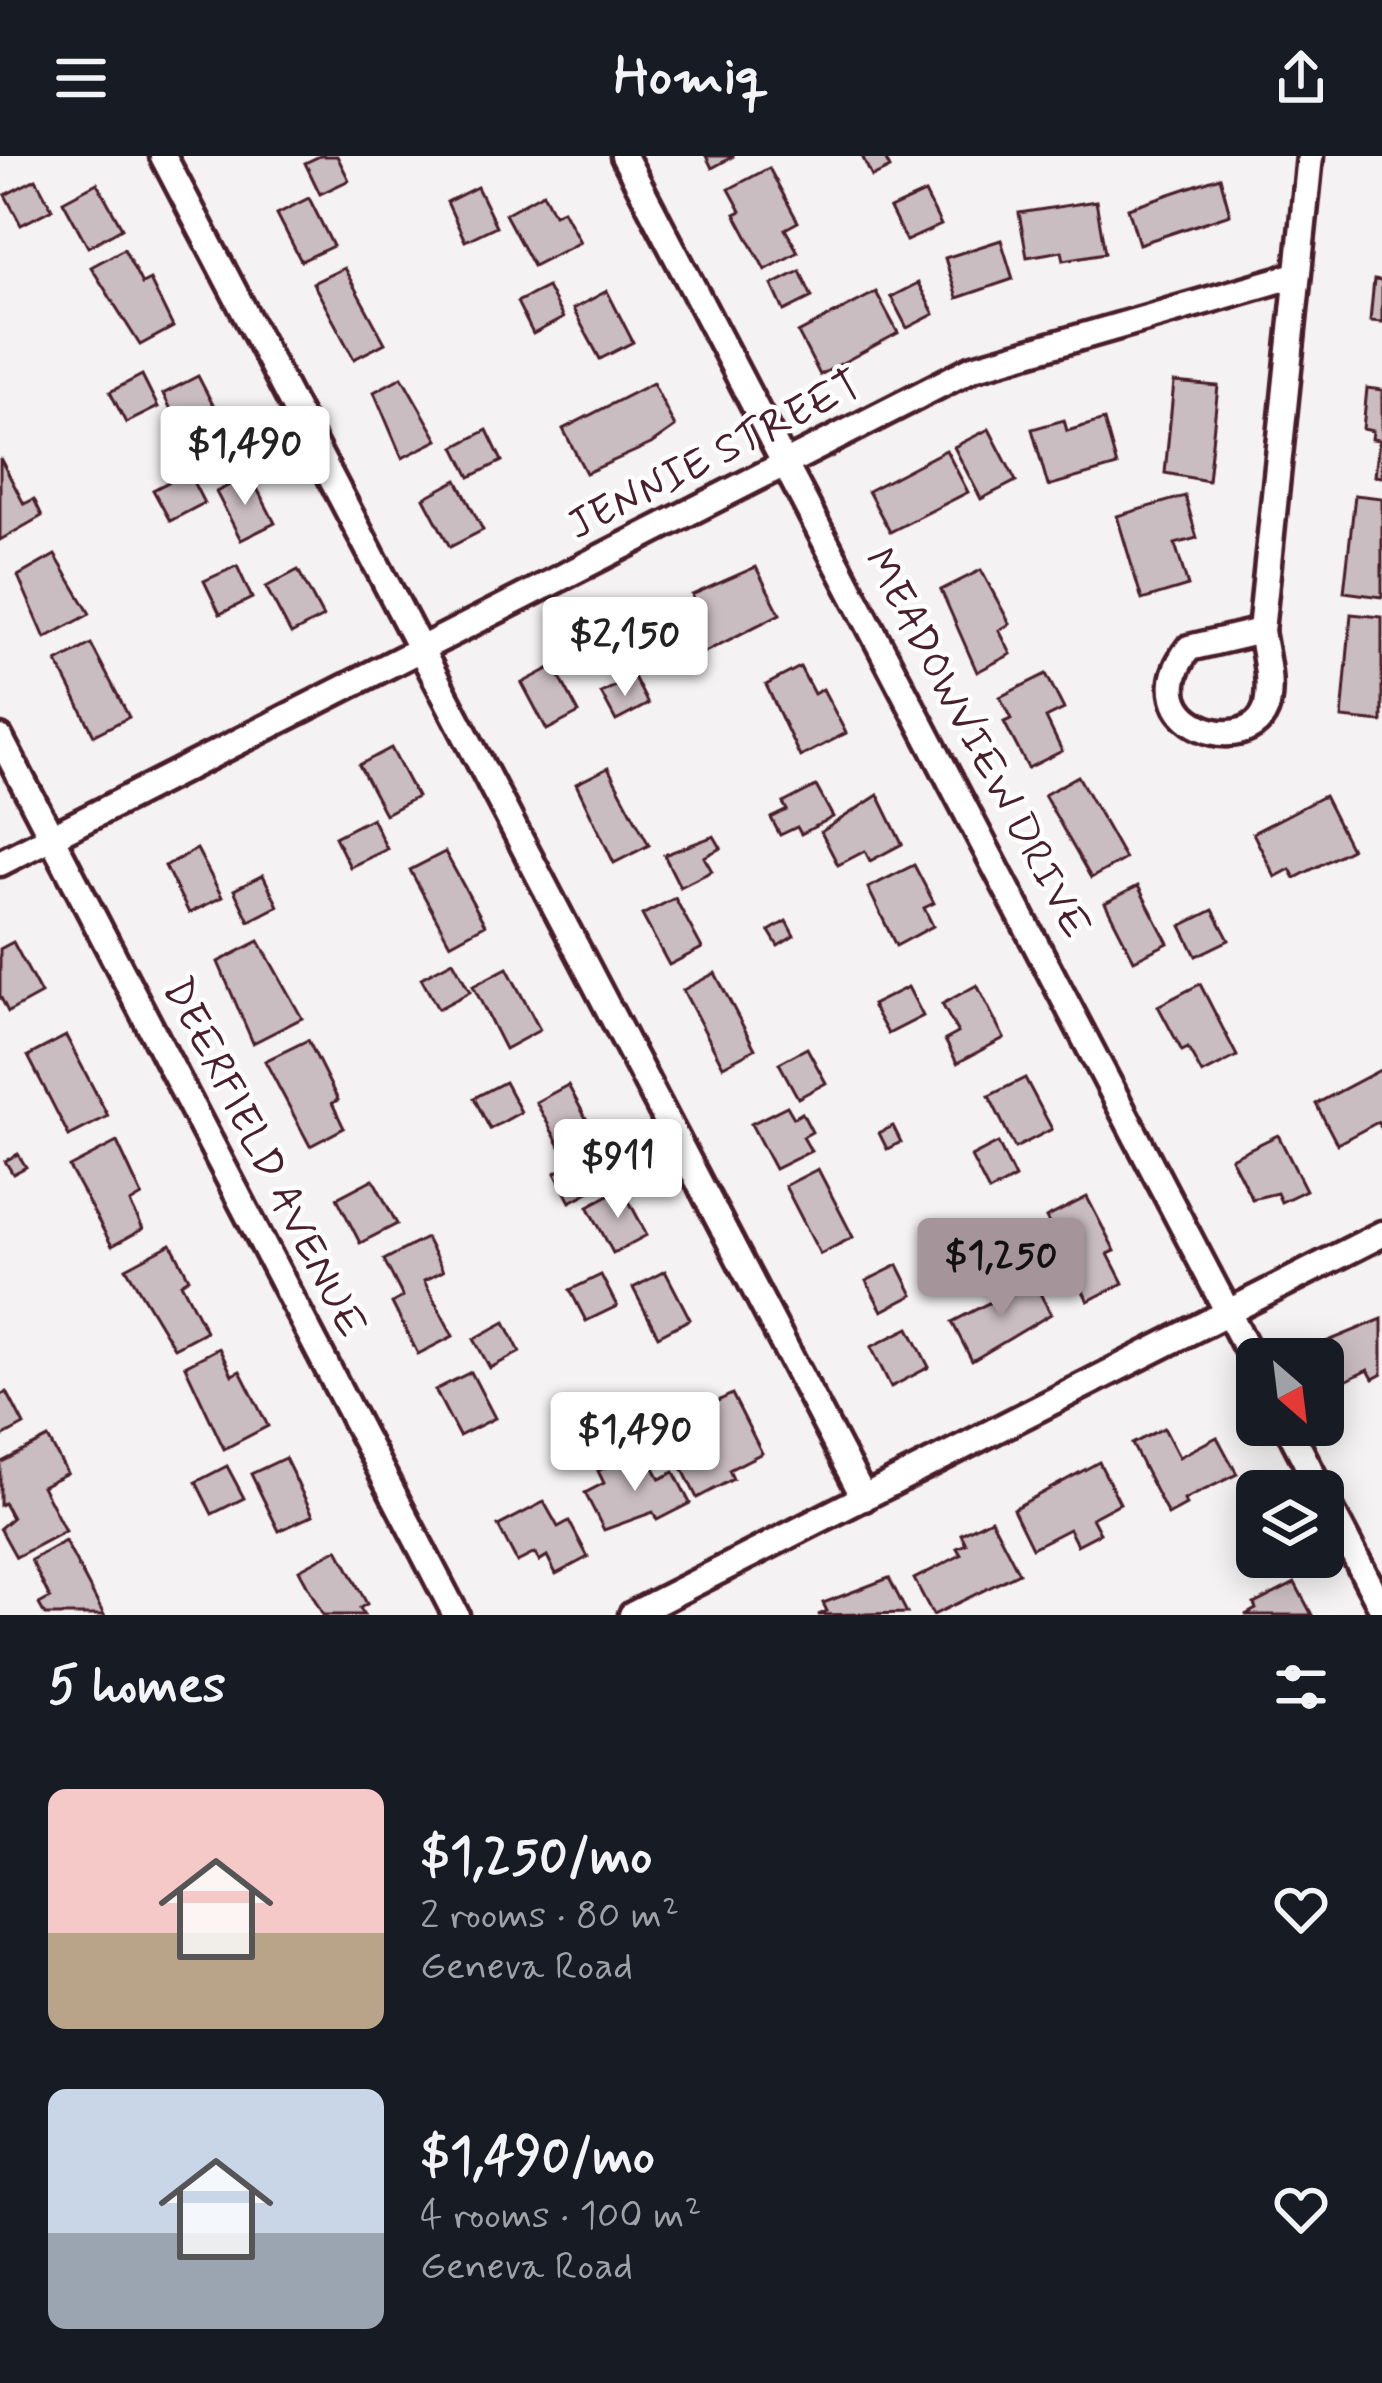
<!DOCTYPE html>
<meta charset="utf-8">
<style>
:root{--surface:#171b24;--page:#20242c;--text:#f1f3f6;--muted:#9ea1a6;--accent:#a6949b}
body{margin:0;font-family:Mynerve,sans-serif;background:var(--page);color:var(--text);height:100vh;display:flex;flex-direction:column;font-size:45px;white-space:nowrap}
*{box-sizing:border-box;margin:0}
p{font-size:39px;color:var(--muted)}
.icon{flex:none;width:66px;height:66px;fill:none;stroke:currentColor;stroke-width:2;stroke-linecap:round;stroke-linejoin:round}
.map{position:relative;height:1459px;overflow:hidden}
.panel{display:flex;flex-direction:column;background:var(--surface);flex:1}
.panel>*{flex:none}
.needle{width:78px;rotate:152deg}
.buttons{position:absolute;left:1236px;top:1182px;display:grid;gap:24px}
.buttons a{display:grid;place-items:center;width:108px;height:108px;border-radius:18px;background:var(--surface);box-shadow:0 6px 30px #0003;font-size:60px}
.price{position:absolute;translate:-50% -102px;padding:0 27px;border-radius:12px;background:#fff;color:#222;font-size:39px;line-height:78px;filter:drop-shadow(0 3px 6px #0008)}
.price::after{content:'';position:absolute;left:50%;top:72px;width:36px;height:27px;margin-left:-18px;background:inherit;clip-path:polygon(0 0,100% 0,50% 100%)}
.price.current{background:var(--accent);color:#111}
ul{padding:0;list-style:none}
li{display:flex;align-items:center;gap:36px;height:300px;padding:0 48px}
li span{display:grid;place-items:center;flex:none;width:336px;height:240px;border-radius:18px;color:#555}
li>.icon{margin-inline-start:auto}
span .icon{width:144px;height:144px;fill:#fffc;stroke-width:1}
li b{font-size:51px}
h2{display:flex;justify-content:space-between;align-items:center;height:144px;padding:0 48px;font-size:51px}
header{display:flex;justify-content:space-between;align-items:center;height:156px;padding:0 48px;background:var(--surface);font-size:54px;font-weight:700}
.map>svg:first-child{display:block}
.building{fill:#cabdc1;stroke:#4a1f2b;stroke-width:3}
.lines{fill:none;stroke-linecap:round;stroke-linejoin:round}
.street-casing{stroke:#4a1f2b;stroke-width:33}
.street{stroke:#fff;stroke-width:24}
.labels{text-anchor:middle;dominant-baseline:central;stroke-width:9;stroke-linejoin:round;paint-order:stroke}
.street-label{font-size:42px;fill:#4a1f2b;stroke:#fff}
</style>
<header><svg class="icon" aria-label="menu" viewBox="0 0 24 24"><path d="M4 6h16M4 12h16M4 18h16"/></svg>Homiq<svg class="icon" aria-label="share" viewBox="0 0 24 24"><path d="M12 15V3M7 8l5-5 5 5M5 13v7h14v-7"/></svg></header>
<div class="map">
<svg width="1382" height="1459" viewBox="0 0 1382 1459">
<rect width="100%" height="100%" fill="#f4f2f2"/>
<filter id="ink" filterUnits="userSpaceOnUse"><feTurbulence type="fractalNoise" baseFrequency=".00833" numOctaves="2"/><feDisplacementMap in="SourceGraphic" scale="24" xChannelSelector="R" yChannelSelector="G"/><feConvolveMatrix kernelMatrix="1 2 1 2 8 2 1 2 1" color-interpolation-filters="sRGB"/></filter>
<g filter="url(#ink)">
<g class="building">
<path d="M320,0H337L349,24L320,38L305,7Z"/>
<path d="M706,0H734L712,12Z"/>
<path d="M862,0H884L890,12L872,21Z"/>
<path d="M769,12L798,66L785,73L798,96L765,114L735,58L741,55L729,33Z"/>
<path d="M1220,21L1230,58L1139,88L1128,52Z"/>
<path d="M36,23L52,53L21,69L5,39Z"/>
<path d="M97,27L122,72L88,91L63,45Z"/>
<path d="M477,31L496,70L465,85L447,46Z"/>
<path d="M543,37L554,58L563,54L580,86L533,110L505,58Z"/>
<path d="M925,37L941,69L906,85L890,53Z"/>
<path d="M309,42L333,90L301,105L277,58Z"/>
<path d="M1096,45L1105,97L1064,104L1062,95L1027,101L1019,57Z"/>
<path d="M1001,84L1013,123L957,142L945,102Z"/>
<path d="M124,93L142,128L150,124L173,171L140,189L91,111Z"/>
<path d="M344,112L385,187L354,203L313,127Z"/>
<path d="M800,115L812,141L784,155L772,129Z"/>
<path d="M1374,124L1382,125V166L1370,165Z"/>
<path d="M918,127L934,158L907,172L891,141Z"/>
<path d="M547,131L563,162L533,178L517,146Z"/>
<path d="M607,135L633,186L600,203L573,153Z"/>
<path d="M876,136L898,177L820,219L798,177Z"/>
<path d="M142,219L158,251L126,267L110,236Z"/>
<path d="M198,220L225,272L190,290L163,238Z"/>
<path d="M402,221L438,284L402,302L374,236Z"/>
<path d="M1174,226L1218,230L1208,325L1165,317Z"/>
<path d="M653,227L675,271L651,288L586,317L563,273Z"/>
<path d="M1367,232L1382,234V321L1375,320L1379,284L1372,283L1373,275L1363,273Z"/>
<path d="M1064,264L1067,275L1104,264L1117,310L1048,330L1032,273Z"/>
<path d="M989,273L1016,325L981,343L954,291Z"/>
<path d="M487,274L502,305L470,321L455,291Z"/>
<path d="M946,294L968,336L890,376L868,335Z"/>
<path d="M0,302L24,348L34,343L42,360L0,384Z"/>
<path d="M188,316L204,347L170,365L153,334Z"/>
<path d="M250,319L275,367L241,384L216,336Z"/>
<path d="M457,324L483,374L450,391L424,342Z"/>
<path d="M1355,339L1382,342V441L1344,436Z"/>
<path d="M1185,340L1197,382L1175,388L1188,430L1142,444L1117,360Z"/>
<path d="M55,399L90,458L45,482L18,420Z"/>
<path d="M237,410L252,442L220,458L204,425Z"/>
<path d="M756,411L780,458L691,503L667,457L694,444L692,439Z"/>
<path d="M298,414L323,461L291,478L266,431Z"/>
<path d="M981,414L1010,468L999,474L1011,498L977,516L941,434Z"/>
<path d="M1351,458L1382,461V566L1342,562Z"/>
<path d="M91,488L129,561L94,579L57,506Z"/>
<path d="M554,510L579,557L547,574L522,527Z"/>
<path d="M800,511L814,538L823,533L846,577L800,601L766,529Z"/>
<path d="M1046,518L1064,553L1046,562L1062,595L1028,612L1004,566L1011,563L1000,541Z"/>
<path d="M634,521L648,548L616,565L601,537Z"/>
<path d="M391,592L417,641L385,658L359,609Z"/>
<path d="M608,612L649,689L614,707L576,628Z"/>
<path d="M1078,620L1125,703L1091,722L1044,639Z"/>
<path d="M816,630L833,661L801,678L797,671L780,679L771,662L787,654L783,647Z"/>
<path d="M878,639L902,688L870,705L865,695L838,709L821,676Z"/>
<path d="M1324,640L1351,693L1295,722L1290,713L1275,721L1253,677Z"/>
<path d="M372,662L387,693L350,711L335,681Z"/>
<path d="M714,680L721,692L704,701L712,715L680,731L664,699Z"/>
<path d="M197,693L222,741L189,757L165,710Z"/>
<path d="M445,696L485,769L450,788L410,714Z"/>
<path d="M914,709L934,747L924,752L933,770L896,790L868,732Z"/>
<path d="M263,719L278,750L249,765L234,734Z"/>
<path d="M1138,730L1168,787L1134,804L1105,747Z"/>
<path d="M675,742L702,792L669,809L642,759Z"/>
<path d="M1213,754L1229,784L1196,800L1181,770Z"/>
<path d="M786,765L794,780L778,790L769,775Z"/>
<path d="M259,785L302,862L253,887L218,806Z"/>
<path d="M13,786L41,838L8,856L0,840V793Z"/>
<path d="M453,805L470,836L438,853L421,822Z"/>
<path d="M507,812L540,874L505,893L473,830Z"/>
<path d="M715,817L755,893L723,910L683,834Z"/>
<path d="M1200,828L1237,900L1202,918L1188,892L1182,895L1158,850Z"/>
<path d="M977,829L1004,882L957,907L945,884L958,877L942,848Z"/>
<path d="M908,831L923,860L888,878L872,849Z"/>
<path d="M66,880L108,960L69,980L28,900Z"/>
<path d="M308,884L338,944L332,947L344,972L310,990L265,905Z"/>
<path d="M807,892L826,927L798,942L779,907Z"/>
<path d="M1382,913V974L1378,966L1337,988L1316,948Z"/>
<path d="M1025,922L1052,973L1015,992L989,940Z"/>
<path d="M505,926L521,956L490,973L474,942Z"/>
<path d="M568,929L594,977L562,994L536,946Z"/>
<path d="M787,950L794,962L802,957L812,976L803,981L811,995L775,1013L751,968Z"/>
<path d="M893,970L901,986L887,993L879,977Z"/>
<path d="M1278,979L1306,1034L1281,1046L1277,1037L1252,1043L1231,1002Z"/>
<path d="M117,986L142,1040L130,1047L143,1073L112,1090L69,1011Z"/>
<path d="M998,987L1015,1022L989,1036L971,1001Z"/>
<path d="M18,998L26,1011L13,1018L5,1005Z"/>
<path d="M584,1000L600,1030L570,1046L555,1017Z"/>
<path d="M818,1013L853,1081L820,1098L785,1030Z"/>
<path d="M373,1023L397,1068L360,1087L337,1042Z"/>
<path d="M622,1032L647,1079L613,1097L588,1050Z"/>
<path d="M1087,1041L1115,1095L1108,1098L1123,1127L1088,1145L1046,1062Z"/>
<path d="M426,1082L443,1115L424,1125L453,1180L418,1198L392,1147L403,1141L384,1104Z"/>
<path d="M171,1088L189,1122L181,1127L206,1175L174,1192L126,1112Z"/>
<path d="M898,1109L913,1139L882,1155L866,1125Z"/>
<path d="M665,1115L690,1163L658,1180L633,1132Z"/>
<path d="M601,1119L617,1150L586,1165L570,1134Z"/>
<path d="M1033,1124L1051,1158L972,1205L952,1166Z"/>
<path d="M1382,1163V1218L1373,1223L1368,1214L1341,1227L1321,1188Z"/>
<path d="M505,1166L520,1196L490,1212L474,1183Z"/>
<path d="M909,1172L929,1211L891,1231L871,1191Z"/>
<path d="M219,1192L232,1219L240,1215L268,1270L224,1293L185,1210Z"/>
<path d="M471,1216L495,1262L459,1280L435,1234Z"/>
<path d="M7,1236L24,1269L0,1282V1240Z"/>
<path d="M732,1238L762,1297L729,1314L733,1323L697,1342L679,1306L707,1291L690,1259Z"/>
<path d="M1164,1272L1179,1301L1217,1281L1237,1318L1184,1344L1186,1349L1168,1359L1132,1288Z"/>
<path d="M48,1282L67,1317L42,1330L65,1375L16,1401L0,1372L12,1362L4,1347L0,1349V1307Z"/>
<path d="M285,1302L313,1359L279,1375L251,1318Z"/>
<path d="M623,1303L628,1315L650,1304L660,1323L674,1316L690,1347L657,1364L653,1356L604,1374L585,1337L604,1327L598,1315Z"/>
<path d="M1099,1306L1120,1347L1092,1362L1100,1377L1077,1389L1069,1373L1032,1392L1013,1353Z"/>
<path d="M227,1310L244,1342L212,1358L196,1326Z"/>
<path d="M544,1346L558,1371L569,1365L588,1401L556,1418L547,1400L539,1405L535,1397L517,1406L498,1370Z"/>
<path d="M991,1363L1019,1417L933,1459L914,1423L961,1399L957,1392L966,1388L961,1378Z"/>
<path d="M65,1385L104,1459H45L39,1448L50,1442L31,1404Z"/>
<path d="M338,1393L367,1448L360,1452L364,1459H323L299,1414Z"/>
<path d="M889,1422L907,1457L818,1459L827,1455L823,1447Z"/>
<path d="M1295,1427L1312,1459H1245L1256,1453L1254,1448Z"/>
</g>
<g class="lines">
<g class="street-casing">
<g id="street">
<path d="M163,0L864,1342"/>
<path d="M624,0L1257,1212"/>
<path d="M1261,475L1310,0"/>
<path d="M1261,475C1265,499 1272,525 1267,549C1253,607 1129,569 1189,492Z"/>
<path d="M0,582L456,1459"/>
<path d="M0,707L973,212L1296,119"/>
<path d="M1287,1269L1321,1335"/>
<path d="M1323,1339L1382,1452"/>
<path d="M632,1459L1382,1078"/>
</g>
</g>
<use href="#street" class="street"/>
</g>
</g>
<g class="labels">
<g class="street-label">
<text transform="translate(715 300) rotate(-27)">JENNIE STREET</text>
<text transform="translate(976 588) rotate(62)">MEADOWVIEW DRIVE</text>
<text transform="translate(263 1002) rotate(63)">DEERFIELD AVENUE</text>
</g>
</g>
</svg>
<div class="buttons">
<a><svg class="needle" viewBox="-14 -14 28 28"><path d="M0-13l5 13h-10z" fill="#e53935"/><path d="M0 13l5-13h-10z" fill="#9ea1a6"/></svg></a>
<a><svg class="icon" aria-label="layers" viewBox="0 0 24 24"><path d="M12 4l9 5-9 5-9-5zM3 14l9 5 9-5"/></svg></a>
</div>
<b class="price" style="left:245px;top:352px">$1,490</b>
<b class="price" style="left:625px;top:543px">$2,150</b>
<b class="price" style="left:618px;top:1065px">$911</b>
<b class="price current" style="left:1001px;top:1164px">$1,250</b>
<b class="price" style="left:635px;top:1338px">$1,490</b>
</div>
<section class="panel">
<h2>5 homes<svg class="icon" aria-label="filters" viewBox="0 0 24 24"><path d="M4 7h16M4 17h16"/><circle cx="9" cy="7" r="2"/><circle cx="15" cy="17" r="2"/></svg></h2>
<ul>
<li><span style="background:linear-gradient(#f6c9c9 60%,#b9a48a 0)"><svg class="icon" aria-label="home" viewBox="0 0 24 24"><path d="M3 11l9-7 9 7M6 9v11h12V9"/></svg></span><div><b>$1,250/mo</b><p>2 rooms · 80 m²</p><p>Geneva Road</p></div><svg class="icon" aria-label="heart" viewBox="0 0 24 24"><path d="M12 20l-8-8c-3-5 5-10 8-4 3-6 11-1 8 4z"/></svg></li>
<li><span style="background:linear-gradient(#c9d6e8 60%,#9aa5b1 0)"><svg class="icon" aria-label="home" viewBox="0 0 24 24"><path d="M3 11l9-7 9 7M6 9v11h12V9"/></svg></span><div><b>$1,490/mo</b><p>4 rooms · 100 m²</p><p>Geneva Road</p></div><svg class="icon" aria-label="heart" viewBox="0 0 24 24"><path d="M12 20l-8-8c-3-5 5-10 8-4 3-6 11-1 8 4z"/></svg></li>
</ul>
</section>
